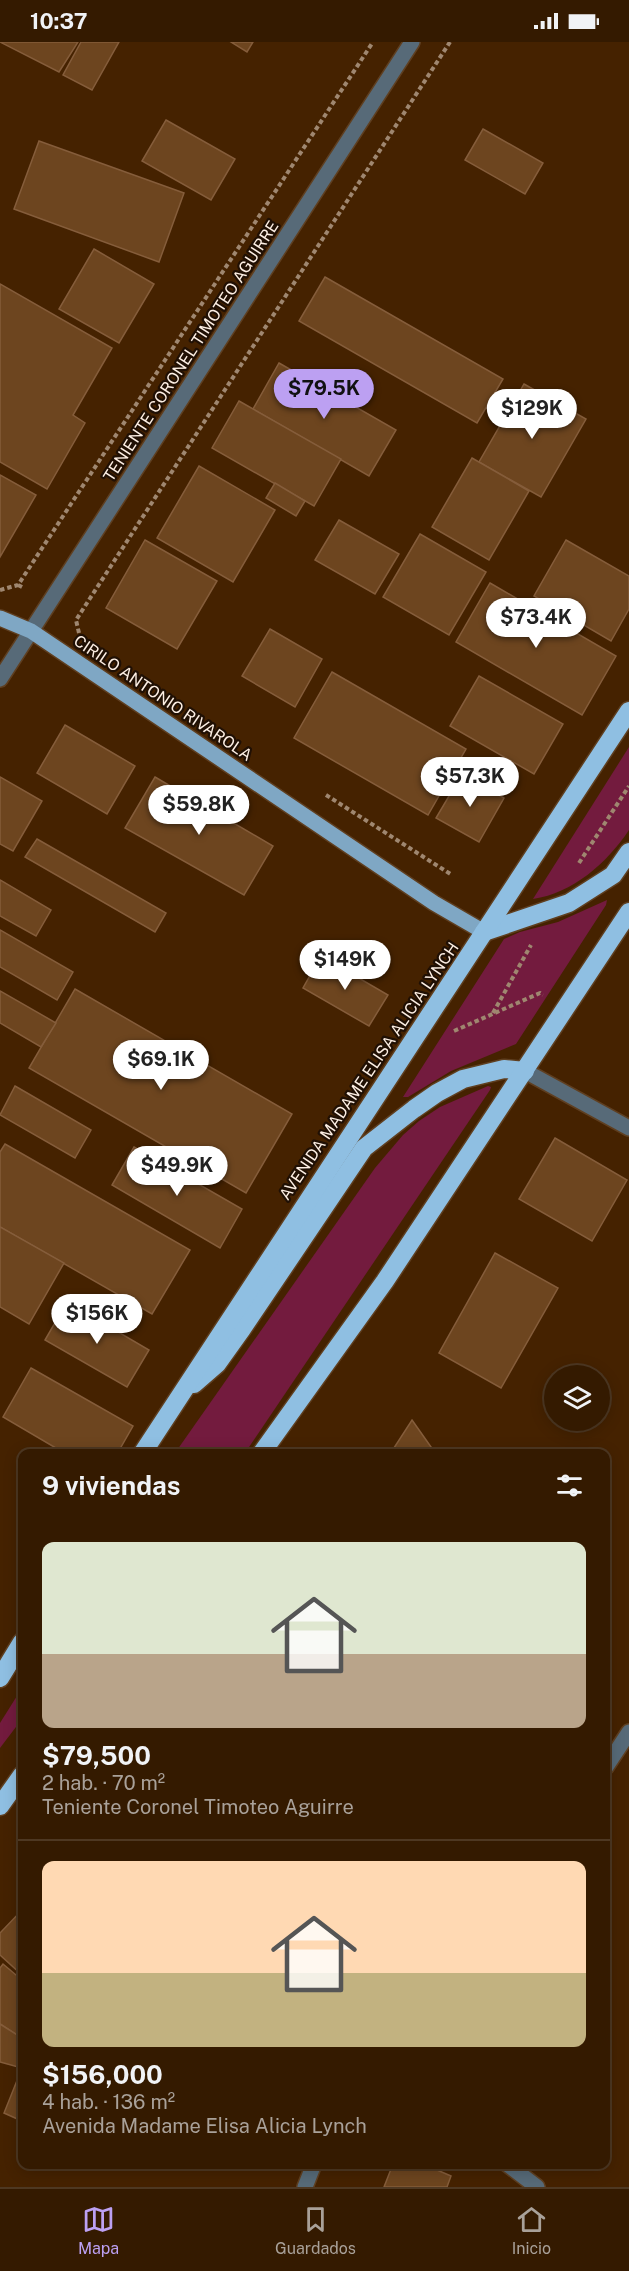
<!DOCTYPE html>
<html lang="es">
<meta charset="utf-8">
<style>
:root{--surface:#341a00;--page:#3f270f;--text:#f1f3f6;--muted:#a9a199;--line:#4e3822;--accent:#bca0f2}
body{margin:0;font-family:"Public Sans",sans-serif;background:var(--page);color:var(--text);height:100vh;display:flex;flex-direction:column;font-size:22px;white-space:nowrap}
*{box-sizing:border-box;margin:0}
p{font-size:20px;color:var(--muted)}
.icon{flex:none;width:33px;height:33px;fill:none;stroke:currentColor;stroke-width:2;stroke-linecap:round;stroke-linejoin:round}
.map{position:relative;flex:1;overflow:hidden}
.panel{position:absolute;left:18px;top:1407px;width:592px;height:720px;display:flex;flex-direction:column;background:var(--surface);border-radius:12px;box-shadow:0 3px 15px #0003,0 0 0 2px var(--line)}
.panel>*{flex:none}
.tools{position:absolute;left:544px;top:1323px;display:grid;gap:12px}
.tools a{display:grid;place-items:center;width:66px;height:66px;border-radius:50%;background:var(--surface);box-shadow:0 3px 15px #0003,0 0 0 2px var(--line);font-size:30px}
.price{position:absolute;translate:-50% -51px;padding:0 14px;border-radius:21px;background:#fff;color:#222;font-size:20px;line-height:39px;filter:drop-shadow(0 2px 3px #0008)}
.price::after{content:'';position:absolute;left:50%;top:36px;width:18px;height:14px;margin-left:-9px;background:inherit;clip-path:polygon(0 0,100% 0,50% 100%)}
.price.selected{background:var(--accent);color:#111}
ul{padding:0;list-style:none}
li{display:grid;align-content:center;gap:12px;height:318px;padding:0 24px}
li+li{border-top:2px solid var(--line)}
li span{display:grid;place-items:center;height:186px;border-radius:12px;color:#555}
li>.icon{margin-inline-start:auto}
span .icon{width:108px;height:108px;fill:#fffc;stroke-width:1}
li b{font-size:26px}
h2{display:flex;justify-content:space-between;align-items:center;height:72px;padding:0 24px;font-size:26px}
.status{display:flex;justify-content:space-between;align-items:center;height:42px;padding:0 30px;background:var(--surface);direction:ltr}
.status svg{height:16px;fill:currentColor}
.menu{display:flex;justify-content:space-around;align-items:center;height:84px;border-top:2px solid var(--line);background:var(--surface);font-size:16px;color:var(--muted)}
.menu a{display:grid;justify-items:center;gap:3px}
.menu .selected{color:var(--accent)}
.map>svg:first-child{display:block}
.green{fill:#731b3e}
.building{fill:#6d451f;stroke:#855d3b;stroke-width:1.5}
.lines{fill:none;stroke-linecap:round;stroke-linejoin:round}
.minor-casing{stroke:#5f3f20;stroke-width:18}
.major-casing{stroke:#5f3f20;stroke-width:18}
.highway-casing{stroke:#5f3f20;stroke-width:21}
.path{stroke:#9f8770;stroke-width:4;stroke-dasharray:4.5 3;stroke-linecap:butt}
.minor{stroke:#576a78;stroke-width:15}
.major{stroke:#7fa7c4;stroke-width:15}
.highway{stroke:#8fbfe2;stroke-width:18}
.labels{text-anchor:middle;dominant-baseline:central;stroke-width:4.5;stroke-linejoin:round;paint-order:stroke}
.street-label{font-size:16px;fill:#fdefe4;stroke:#201004}
</style>
<div class="status"><b>10:37</b><svg viewBox="0 0 49 12"><path d="M0 12V9h3v3zM5 12V6h3v6zM10 12V3h3v9zM15 12V0h3v12zM26 1h20v11H26zM47 4h2v5h-2z"/></svg></div>
<div class="map">
<svg width="629" height="2145" viewBox="0 0 629 2145">
<rect width="100%" height="100%" fill="#452200"/>
<g class="green">
<path d="M629,705V788C607,821 573,851 533,857Z"/>
<path d="M607,858L606,863L516,1002L451,1029L408,1055H403L504,897L520,890L558,880Z"/>
<path d="M488,1044L491,1045L490,1048L245,1411H175L375,1126L403,1093L419,1079L440,1065Z"/>
<path d="M22,1646V1677L0,1706V1681Z"/>
</g>
<g class="building">
<path d="M0,0H78L59,30Z"/>
<path d="M81,0H119L92,48L63,33Z"/>
<path d="M231,0H253L247,10Z"/>
<path d="M166,78L235,117L211,158L142,119Z"/>
<path d="M483,87L543,121L525,152L465,118Z"/>
<path d="M39,99L184,151L159,220L14,167Z"/>
<path d="M94,207L154,242L119,301L59,267Z"/>
<path d="M325,235L503,337L477,381L299,279Z"/>
<path d="M0,242L112,306L73,373L85,381L47,447L0,420Z"/>
<path d="M279,321L396,388L369,434L253,367Z"/>
<path d="M524,342L586,377L541,455L479,420Z"/>
<path d="M239,359L341,417L314,464L212,406Z"/>
<path d="M472,416L529,449L489,518L432,485Z"/>
<path d="M199,424L275,468L233,540L157,496Z"/>
<path d="M0,433L36,453L0,515Z"/>
<path d="M275,441L305,459L296,474L266,456Z"/>
<path d="M339,478L399,512L375,552L315,518Z"/>
<path d="M420,492L486,530L449,593L383,555Z"/>
<path d="M145,498L217,539L177,607L106,566Z"/>
<path d="M566,498L629,534V567L611,599L534,554Z"/>
<path d="M490,541L616,614L582,673L456,600Z"/>
<path d="M270,587L322,617L295,665L242,634Z"/>
<path d="M332,630L466,707L428,773L294,696Z"/>
<path d="M479,634L563,682L534,732L450,684Z"/>
<path d="M65,683L135,724L107,772L37,731Z"/>
<path d="M462,732L504,756L479,800L436,776Z"/>
<path d="M0,735L42,759L13,809L0,802Z"/>
<path d="M155,735L273,804L244,853L125,786Z"/>
<path d="M37,797L166,871L155,890L25,815Z"/>
<path d="M0,838L51,868L36,894L0,874Z"/>
<path d="M0,888L73,930L57,958L0,925Z"/>
<path d="M321,914L388,953L369,984L303,946Z"/>
<path d="M75,947L292,1072L246,1151L29,1026Z"/>
<path d="M0,949L56,981L41,1005L0,981Z"/>
<path d="M15,1044L91,1088L75,1116L0,1073Z"/>
<path d="M555,1096L627,1138L592,1199L519,1157Z"/>
<path d="M5,1102L190,1208L152,1272L0,1185V1110Z"/>
<path d="M134,1105L242,1167L220,1206L112,1143Z"/>
<path d="M0,1185L64,1221L29,1282L0,1265Z"/>
<path d="M495,1211L558,1246L501,1346L439,1311Z"/>
<path d="M67,1260L149,1308L127,1345L45,1298Z"/>
<path d="M31,1326L133,1384L117,1412H66L3,1375Z"/>
<path d="M412,1378L436,1412H390Z"/>
<path d="M22,1868V1933L0,1913V1891Z"/>
<path d="M3,1922L22,1938V1996L0,1982V1926Z"/>
<path d="M0,1982L22,1996V2079L4,2071L22,2026L0,2020Z"/>
<path d="M393,2122H423L451,2134L447,2145H384Z"/>
</g>
<g class="lines">
<g class="minor-casing">
<g id="minor">
<path d="M0,637L412,0"/>
<path d="M525,1029L629,1086"/>
<path d="M606,1725L629,1690"/>
<path d="M507,2122L537,2145"/>
<path d="M305,2145L314,2122"/>
</g>
</g>
<g class="major-casing">
<path id="major" d="M0,576L31,589L434,861L484,890"/>
</g>
<g class="highway-casing">
<g id="highway">
<path d="M484,890L569,861L613,833L629,810"/>
<path d="M194,1342L217,1322L242,1287L364,1106L414,1067L437,1051L463,1037L504,1027L525,1029"/>
<path d="M142,1412L629,669"/>
<path d="M261,1412L385,1239L629,870"/>
<path d="M0,1636L22,1600"/>
<path d="M0,1764L22,1733"/>
</g>
</g>
<g class="path">
<path d="M18,543L24,546"/>
<path d="M0,548L18,543L373,0"/>
<path d="M79,591L76,578L450,0"/>
<path d="M326,753L452,833"/>
<path d="M579,821L629,744"/>
<path d="M493,971L531,903"/>
<path d="M454,989L540,951L543,953"/>
</g>
<use href="#minor" class="minor"/>
<use href="#major" class="major"/>
<use href="#highway" class="highway"/>
</g>
<g class="labels">
<g class="street-label">
<text transform="translate(191 309) rotate(-57)">TENIENTE CORONEL TIMOTEO AGUIRRE</text>
<text transform="translate(163 656) rotate(34)">CIRILO ANTONIO RIVAROLA</text>
<text transform="translate(369 1029) rotate(-56)">AVENIDA MADAME ELISA ALICIA LYNCH</text>
</g>
</g>
</svg>
<div class="tools">
<a><svg class="icon" aria-label="layers" viewBox="0 0 24 24"><path d="M12 4l9 5-9 5-9-5zM3 14l9 5 9-5"/></svg></a>
</div>
<b class="price selected" style="left:324px;top:378px">$79.5K</b>
<b class="price" style="left:532px;top:398px">$129K</b>
<b class="price" style="left:536px;top:607px">$73.4K</b>
<b class="price" style="left:470px;top:766px">$57.3K</b>
<b class="price" style="left:199px;top:794px">$59.8K</b>
<b class="price" style="left:345px;top:949px">$149K</b>
<b class="price" style="left:161px;top:1049px">$69.1K</b>
<b class="price" style="left:177px;top:1155px">$49.9K</b>
<b class="price" style="left:97px;top:1303px">$156K</b>
<section class="panel">
<h2>9 viviendas<svg class="icon" aria-label="filters" viewBox="0 0 24 24"><path d="M4 7h16M4 17h16"/><circle cx="9" cy="7" r="2"/><circle cx="15" cy="17" r="2"/></svg></h2>
<ul>
<li><span style="background:linear-gradient(#dfe7d0 60%,#b9a48a 0)"><svg class="icon" aria-label="home" viewBox="0 0 24 24"><path d="M3 11l9-7 9 7M6 9v11h12V9"/></svg></span><div><b>$79,500</b><p>2 hab. · 70 m²</p><p>Teniente Coronel Timoteo Aguirre</p></div></li>
<li><span style="background:linear-gradient(#ffd9b3 60%,#c2b280 0)"><svg class="icon" aria-label="home" viewBox="0 0 24 24"><path d="M3 11l9-7 9 7M6 9v11h12V9"/></svg></span><div><b>$156,000</b><p>4 hab. · 136 m²</p><p>Avenida Madame Elisa Alicia Lynch</p></div></li>
</ul>
</section>
</div>
<nav class="menu">
<a class="selected"><svg class="icon" aria-label="map" viewBox="0 0 24 24"><path d="M3 6l6-2 6 2 6-2v14l-6 2-6-2-6 2zM9 4v14M15 6v14"/></svg>Mapa</a>
<a><svg class="icon" aria-label="saved" viewBox="0 0 24 24"><path d="M7 4h10v16l-5-4-5 4z"/></svg>Guardados</a>
<a><svg class="icon" aria-label="home" viewBox="0 0 24 24"><path d="M3 11l9-7 9 7M6 9v11h12V9"/></svg>Inicio</a>
</nav>
